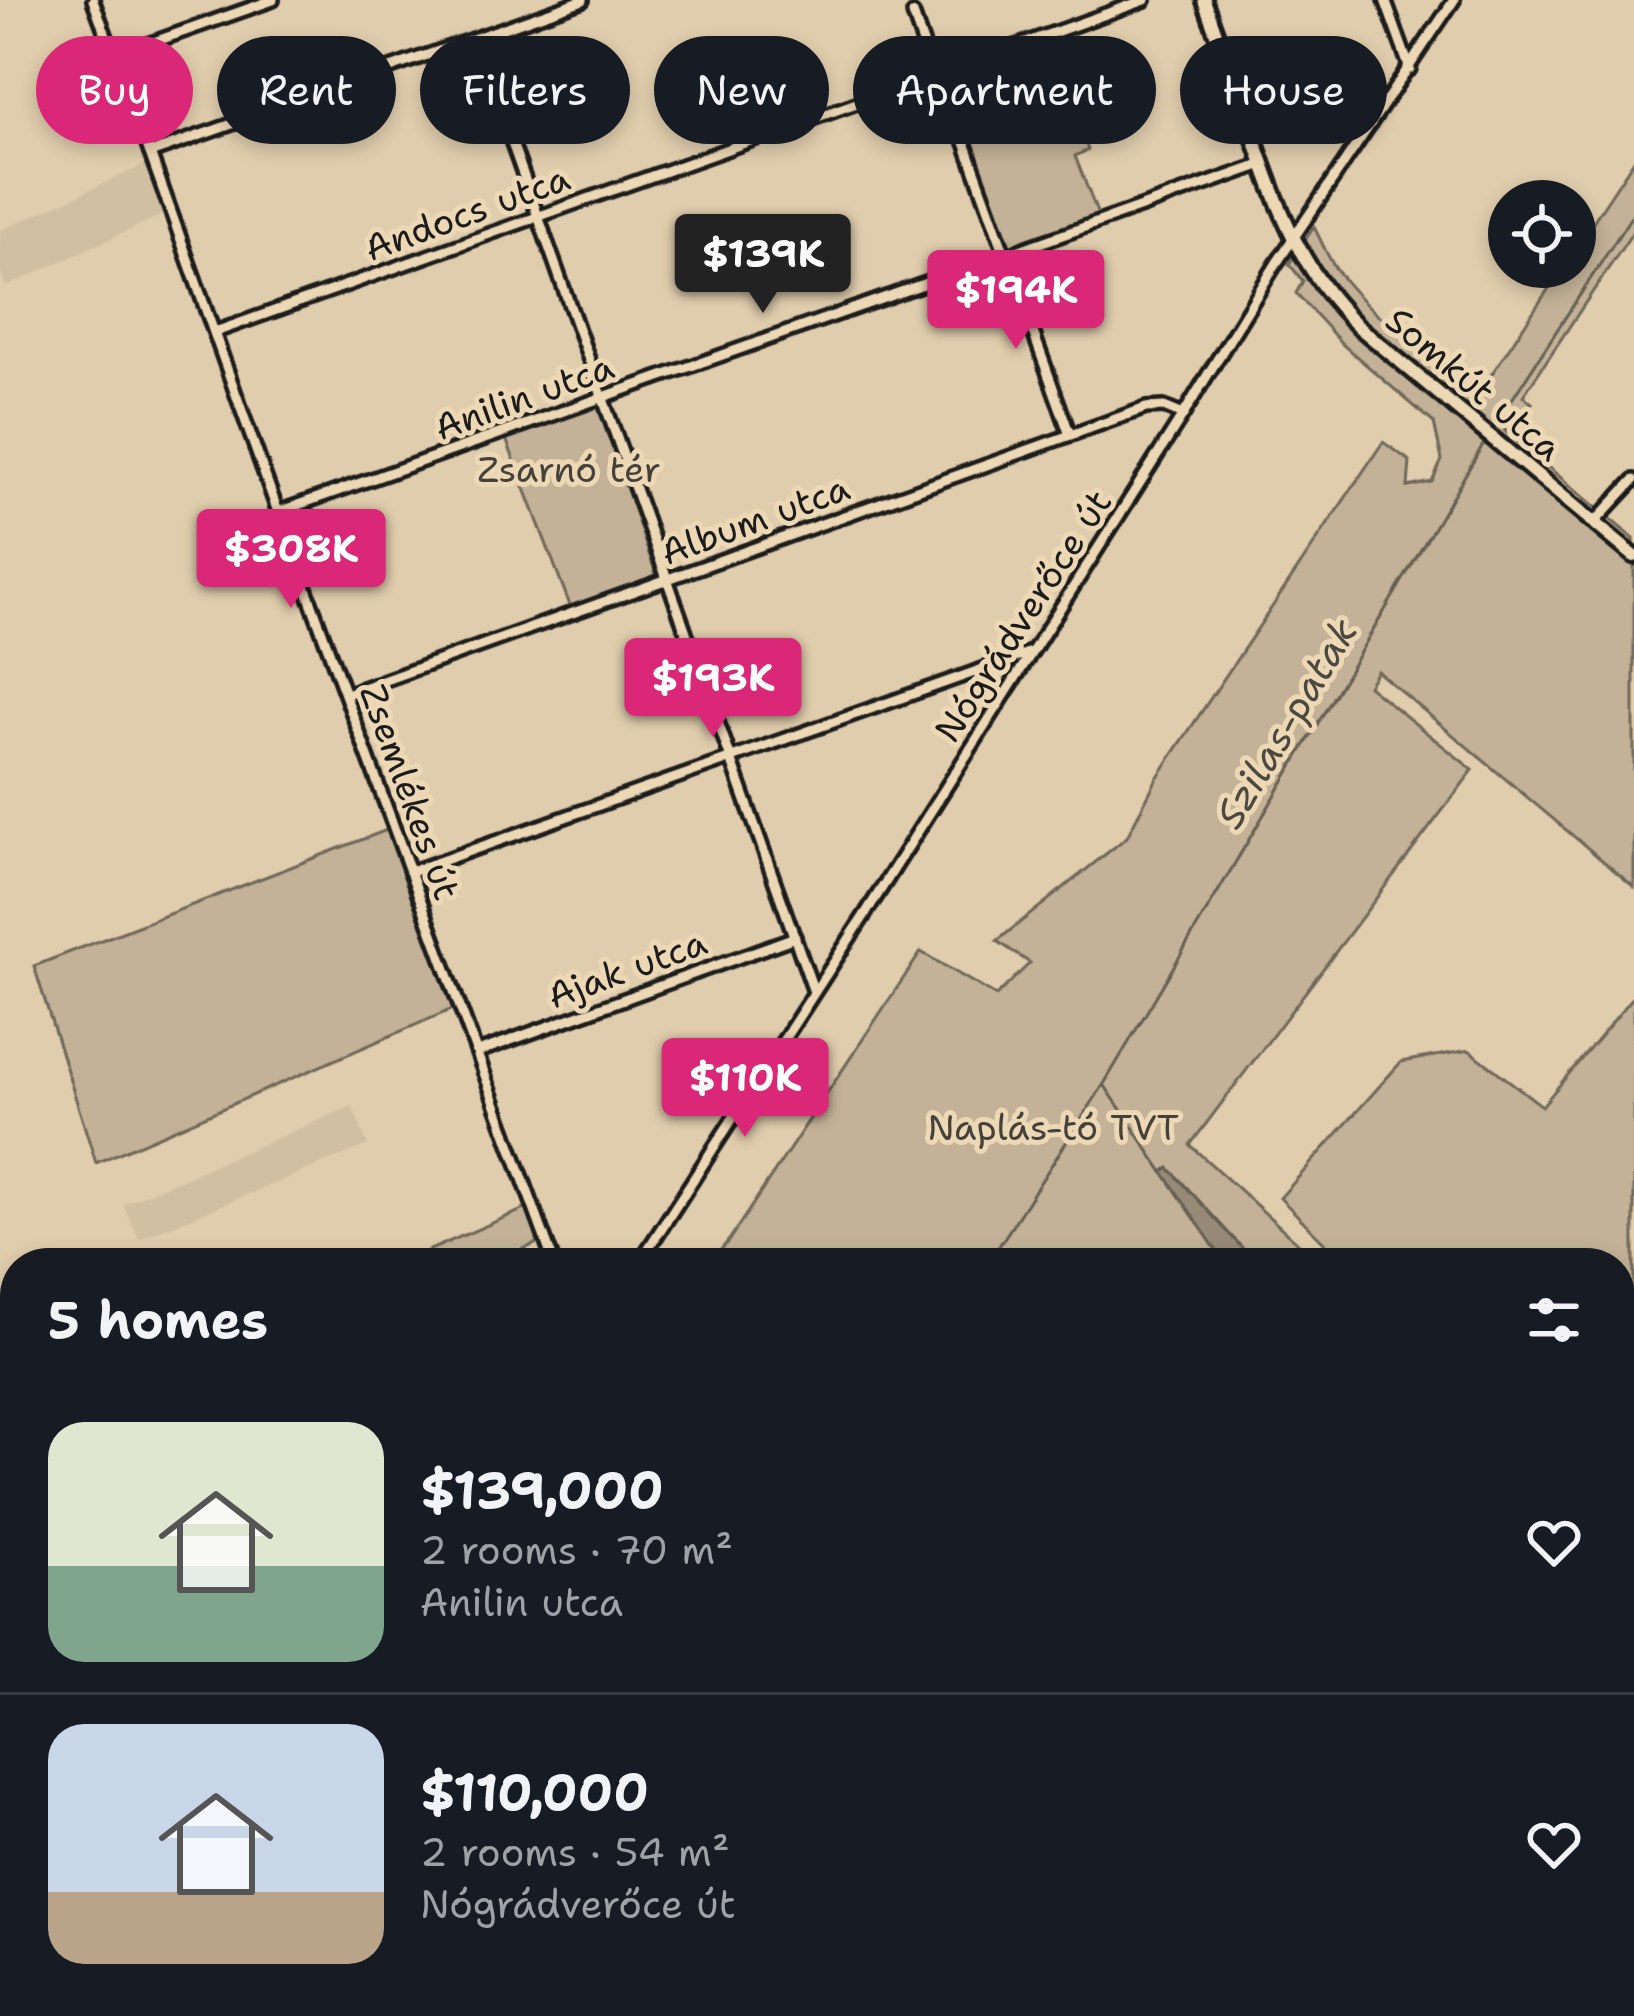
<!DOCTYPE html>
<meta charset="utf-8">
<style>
:root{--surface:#171b24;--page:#20242c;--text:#f1f3f6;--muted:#9ea1a6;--line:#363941;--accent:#db2777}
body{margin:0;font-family:"Shantell Sans",sans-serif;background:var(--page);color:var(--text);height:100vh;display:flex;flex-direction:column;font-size:45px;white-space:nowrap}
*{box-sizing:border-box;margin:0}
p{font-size:39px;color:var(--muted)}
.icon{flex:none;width:66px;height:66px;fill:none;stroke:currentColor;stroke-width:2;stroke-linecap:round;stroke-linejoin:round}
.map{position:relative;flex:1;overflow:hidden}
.panel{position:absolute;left:0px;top:1248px;width:1635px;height:768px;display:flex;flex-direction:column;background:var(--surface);border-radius:48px 48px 0 0;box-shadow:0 6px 18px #0003}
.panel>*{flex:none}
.top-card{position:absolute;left:36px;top:36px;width:1563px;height:108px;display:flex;gap:24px}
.buttons{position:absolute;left:1488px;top:180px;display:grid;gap:24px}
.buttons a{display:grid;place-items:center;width:108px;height:108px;border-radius:50%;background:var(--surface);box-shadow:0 6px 18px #0003;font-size:60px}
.price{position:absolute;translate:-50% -102px;padding:0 27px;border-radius:12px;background:var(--accent);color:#fff;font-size:39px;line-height:78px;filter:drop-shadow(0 3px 6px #0008)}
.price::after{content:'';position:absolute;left:50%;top:72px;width:36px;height:27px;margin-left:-18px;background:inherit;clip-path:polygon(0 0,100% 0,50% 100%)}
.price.on{background:#222;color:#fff}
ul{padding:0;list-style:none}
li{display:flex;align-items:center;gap:36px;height:300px;padding:0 48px}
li+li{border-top:3px solid var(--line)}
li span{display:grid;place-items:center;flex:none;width:336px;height:240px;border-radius:36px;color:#555}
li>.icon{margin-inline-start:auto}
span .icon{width:144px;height:144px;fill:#fffc;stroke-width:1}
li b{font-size:51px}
h2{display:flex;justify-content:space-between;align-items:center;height:144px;padding:0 48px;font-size:51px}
.tag{padding:0 42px;border-radius:54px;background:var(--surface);box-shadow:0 6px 18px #0003;font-size:42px;line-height:108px}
.tag.on{background:var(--accent);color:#fff}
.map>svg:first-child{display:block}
.built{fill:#d1bfa1}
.green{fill:#c3b297;stroke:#70675a;stroke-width:3}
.water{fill:#978b77;stroke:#665f53;stroke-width:3}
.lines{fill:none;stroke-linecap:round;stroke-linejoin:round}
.stream{stroke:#665f53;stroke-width:3}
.minor-casing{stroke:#1c1c1c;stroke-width:18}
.tertiary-casing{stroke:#1c1c1c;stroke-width:21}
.secondary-casing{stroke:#1c1c1c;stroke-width:22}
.minor{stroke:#edd8b6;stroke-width:9}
.tertiary{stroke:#edd8b6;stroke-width:12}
.secondary{stroke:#edd8b6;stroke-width:14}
.labels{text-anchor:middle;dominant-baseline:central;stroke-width:10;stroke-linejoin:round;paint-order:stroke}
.street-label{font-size:36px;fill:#1c1c1c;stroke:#edd8b6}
.park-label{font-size:36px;fill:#46423b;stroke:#edd8b6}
.water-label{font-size:39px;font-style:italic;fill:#4d4840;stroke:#edd8b6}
</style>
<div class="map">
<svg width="1634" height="2016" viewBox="0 0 1634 2016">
<rect width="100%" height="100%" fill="#e0cdad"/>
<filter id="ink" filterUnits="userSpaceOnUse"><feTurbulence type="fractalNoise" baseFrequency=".00833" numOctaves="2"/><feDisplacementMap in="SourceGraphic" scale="24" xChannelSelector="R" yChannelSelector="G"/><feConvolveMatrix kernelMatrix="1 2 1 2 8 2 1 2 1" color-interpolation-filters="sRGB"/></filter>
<g filter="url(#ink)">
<g class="built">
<path d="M146,164L162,215L6,287L0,269V231Z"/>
<path d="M352,1106L368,1145L139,1239L123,1204Z"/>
</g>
<g class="green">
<path d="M1050,47L1088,150L1075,156L1098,215L1004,248L948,83Z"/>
<path d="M1634,160V230L1523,396L1532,403L1505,431L1634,539V887L1377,671L1368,686L1473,770L1190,1145L1310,1254L1307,1257L1312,1263H710L729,1240L921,952L996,996L1030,963L997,941L1127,837L1157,778L1383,442L1410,461L1408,487L1432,482L1442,460L1434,423L1343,345L1296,293L1303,281L1289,264L1314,227C1321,240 1327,256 1336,269C1372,319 1430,357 1481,390L1563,267H1575V249Z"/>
<path d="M598,405L657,577L571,608L506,439Z"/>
<path d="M392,828L455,1008L96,1163L34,966Z"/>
<path d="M1634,996V1300L1620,1293V1263H1318L1330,1248L1280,1198L1401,1062L1469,1050L1542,1106Z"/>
<path d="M527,1208L540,1242L491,1263H400Z"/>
<path d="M1620,1408L1634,1416V1476L1620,1469Z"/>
<path d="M0,1697L15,1701V2001H732L764,2016H0Z"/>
<path d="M855,2001H963L950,2016H842Z"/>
</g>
<path class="water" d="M1169,1168L1256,1263H1225L1163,1172Z"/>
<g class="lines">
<g class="stream">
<path d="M1492,430L1634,212"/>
<path d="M1105,1086L1163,1172"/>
<path d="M988,1263L1104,1084L1487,438"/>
<path d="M1620,1565L1634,1572"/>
<path d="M531,2016L543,2001"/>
</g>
<g class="minor-casing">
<g id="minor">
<path d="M93,0L150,153L278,512L554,1263"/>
<path d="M1385,0L1410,69"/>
<path d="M913,14L934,75"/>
<path d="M475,39L814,992"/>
<path d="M114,56L273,0"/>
<path d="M940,73L1070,435"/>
<path d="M150,153L583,0"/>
<path d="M215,332L1145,0"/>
<path d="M278,512L1263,164"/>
<path d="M1594,523L1634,480"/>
<path d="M346,694L1146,408L1164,407L1183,415"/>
<path d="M410,872L1031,652"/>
<path d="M478,1052L795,937"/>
<path d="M639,1263L864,916L1183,415L1276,264L1454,0"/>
<path d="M1620,1877L1634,1882"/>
<path d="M1499,2001L1542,2016"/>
<path d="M827,2016L842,2001"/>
<path d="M1062,2016L1075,2001"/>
</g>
</g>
<g class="tertiary-casing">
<g id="tertiary">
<path d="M1204,0C1220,44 1236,89 1252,133C1279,209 1300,271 1360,328L1634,556"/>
<path d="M152,2016L162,2001"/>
</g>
</g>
<g class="secondary-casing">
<g id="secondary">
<path d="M1620,1641L1634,1625"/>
<path d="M0,1684L15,1688"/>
<path d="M746,2001L775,2016"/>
<path d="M1440,2016V2001"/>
</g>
</g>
<use href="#minor" class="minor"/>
<use href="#tertiary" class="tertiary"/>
<use href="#secondary" class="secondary"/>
</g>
</g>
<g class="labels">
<g class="street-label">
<text transform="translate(467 213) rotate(-20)">Andocs utca</text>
<text transform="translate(1474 384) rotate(40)">Somkút utca</text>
<text transform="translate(524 397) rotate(-20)">Anilin utca</text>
<text transform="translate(755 520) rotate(-20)">Album utca</text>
<text transform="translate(1023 616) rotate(-57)">Nógrádverőce út</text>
<text transform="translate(410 792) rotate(70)">Zsemlékes út</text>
<text transform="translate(627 969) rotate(-20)">Ajak utca</text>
</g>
<g class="park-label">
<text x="569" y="469">Zsarnó tér</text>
<text x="1053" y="1127">Naplás-tó TVT</text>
</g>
<g class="water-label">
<text transform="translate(1286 723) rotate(-59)">Szilas-patak</text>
</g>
</g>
</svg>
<div class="buttons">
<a><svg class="icon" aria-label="locate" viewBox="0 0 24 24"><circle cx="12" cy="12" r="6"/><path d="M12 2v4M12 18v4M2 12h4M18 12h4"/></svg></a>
</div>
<b class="price on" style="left:763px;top:316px">$139K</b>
<b class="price" style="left:1016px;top:352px">$194K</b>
<b class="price" style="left:291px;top:611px">$308K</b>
<b class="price" style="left:713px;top:740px">$193K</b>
<b class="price" style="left:745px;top:1140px">$110K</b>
<div class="top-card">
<a class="tag on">Buy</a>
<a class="tag">Rent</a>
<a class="tag">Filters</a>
<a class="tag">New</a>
<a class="tag">Apartment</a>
<a class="tag">House</a>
</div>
<section class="panel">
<h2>5 homes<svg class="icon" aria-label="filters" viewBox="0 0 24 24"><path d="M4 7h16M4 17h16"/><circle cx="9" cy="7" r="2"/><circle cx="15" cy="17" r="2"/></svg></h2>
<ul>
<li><span style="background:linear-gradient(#dfe7d0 60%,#7fa58c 0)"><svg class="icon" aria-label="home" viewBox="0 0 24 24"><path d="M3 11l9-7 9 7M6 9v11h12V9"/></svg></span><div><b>$139,000</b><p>2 rooms · 70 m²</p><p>Anilin utca</p></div><svg class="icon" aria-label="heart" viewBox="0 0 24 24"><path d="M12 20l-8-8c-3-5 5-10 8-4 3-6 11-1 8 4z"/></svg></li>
<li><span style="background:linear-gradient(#c9d6e8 70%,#b9a48a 0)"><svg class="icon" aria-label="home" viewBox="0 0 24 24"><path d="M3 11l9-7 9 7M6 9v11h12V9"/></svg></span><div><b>$110,000</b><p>2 rooms · 54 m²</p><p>Nógrádverőce út</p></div><svg class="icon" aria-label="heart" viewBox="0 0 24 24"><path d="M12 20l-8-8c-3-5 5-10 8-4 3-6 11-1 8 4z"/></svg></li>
</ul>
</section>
</div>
